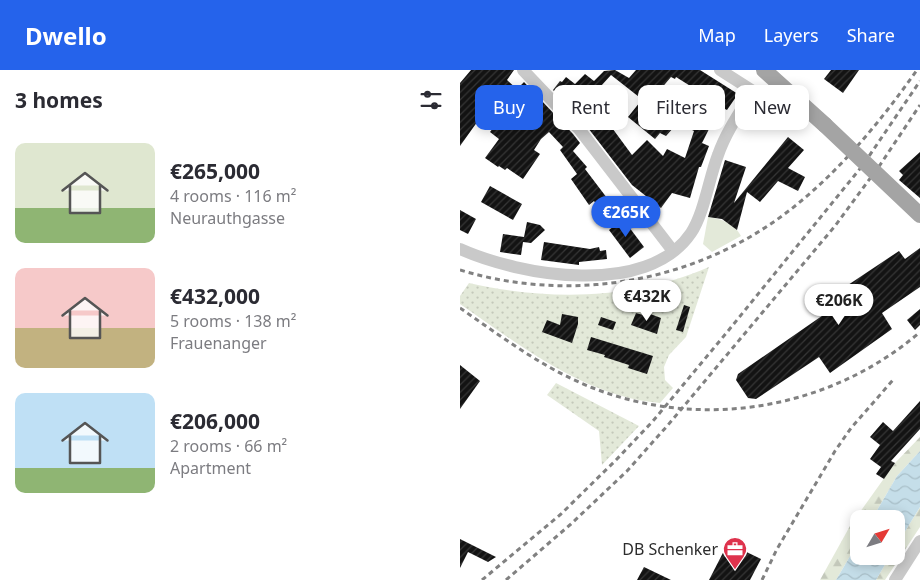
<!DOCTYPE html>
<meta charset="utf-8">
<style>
:root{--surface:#fff;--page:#f7f7f7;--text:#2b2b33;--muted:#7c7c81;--accent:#2563eb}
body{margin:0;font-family:"Noto Sans",sans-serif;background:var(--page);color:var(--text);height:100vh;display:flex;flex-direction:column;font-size:19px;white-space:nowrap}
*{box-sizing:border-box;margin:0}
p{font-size:16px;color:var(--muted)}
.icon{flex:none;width:28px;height:28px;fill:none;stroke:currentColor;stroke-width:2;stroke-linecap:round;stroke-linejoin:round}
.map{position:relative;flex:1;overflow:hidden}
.sheet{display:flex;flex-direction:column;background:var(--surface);width:460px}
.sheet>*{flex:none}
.hud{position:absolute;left:15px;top:15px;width:370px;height:45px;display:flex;gap:10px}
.needle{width:32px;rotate:52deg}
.controls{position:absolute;left:390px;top:440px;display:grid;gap:10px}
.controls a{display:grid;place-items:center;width:55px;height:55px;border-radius:10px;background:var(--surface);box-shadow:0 2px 12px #0003;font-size:25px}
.price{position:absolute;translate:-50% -42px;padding:0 11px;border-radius:18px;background:#fff;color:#222;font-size:16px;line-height:32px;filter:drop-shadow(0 1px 2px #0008)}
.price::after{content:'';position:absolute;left:50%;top:30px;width:15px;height:11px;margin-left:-8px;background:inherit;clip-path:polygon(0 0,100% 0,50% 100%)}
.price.selected{background:var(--accent);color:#fff}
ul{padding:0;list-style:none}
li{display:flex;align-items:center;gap:15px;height:125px;padding:0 15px}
li span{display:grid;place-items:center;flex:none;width:140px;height:100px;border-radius:10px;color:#555}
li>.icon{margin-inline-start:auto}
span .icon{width:60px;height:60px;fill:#fffc;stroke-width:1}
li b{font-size:21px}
h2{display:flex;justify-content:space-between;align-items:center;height:60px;padding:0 15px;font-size:21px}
.tag{padding:0 18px;border-radius:10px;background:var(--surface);box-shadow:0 2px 12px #0003;font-size:18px;line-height:45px}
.tag.selected{background:var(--accent);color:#fff}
header{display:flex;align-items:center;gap:30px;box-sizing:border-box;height:70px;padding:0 25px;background:var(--accent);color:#fff}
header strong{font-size:24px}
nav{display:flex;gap:28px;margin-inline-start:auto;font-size:18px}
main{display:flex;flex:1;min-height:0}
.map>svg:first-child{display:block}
.green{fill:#e3e9d9}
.forest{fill:url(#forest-firs)}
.garden{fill:url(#garden-dots)}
.water{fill:url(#water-waves)}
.building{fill:url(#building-hatch);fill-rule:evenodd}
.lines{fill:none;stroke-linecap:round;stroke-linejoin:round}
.minor{stroke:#c9c9c9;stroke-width:12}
.major{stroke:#a4a4a4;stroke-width:16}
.rail{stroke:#818181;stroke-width:3;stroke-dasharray:5 4;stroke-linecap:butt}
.major-bridge{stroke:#a4a4a4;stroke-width:16}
.labels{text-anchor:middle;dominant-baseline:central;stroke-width:5;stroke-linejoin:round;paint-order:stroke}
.poi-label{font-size:16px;fill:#2c2c2c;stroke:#fff;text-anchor:end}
</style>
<header>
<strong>Dwello</strong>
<nav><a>Map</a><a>Layers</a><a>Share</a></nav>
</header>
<main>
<section class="sheet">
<h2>3 homes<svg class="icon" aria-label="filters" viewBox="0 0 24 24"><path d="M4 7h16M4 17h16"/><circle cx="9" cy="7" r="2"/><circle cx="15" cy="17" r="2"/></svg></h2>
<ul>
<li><span style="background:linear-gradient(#dfe7d0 65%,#8fb573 0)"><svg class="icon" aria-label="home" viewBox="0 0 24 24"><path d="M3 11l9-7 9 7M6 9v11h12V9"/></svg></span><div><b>€265,000</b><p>4 rooms · 116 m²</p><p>Neurauthgasse</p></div></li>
<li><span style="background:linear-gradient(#f6c9c9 60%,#c2b280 0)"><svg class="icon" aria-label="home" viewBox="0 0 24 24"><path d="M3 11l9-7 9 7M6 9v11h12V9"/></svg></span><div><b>€432,000</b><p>5 rooms · 138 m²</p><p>Frauenanger</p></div></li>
<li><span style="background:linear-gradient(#bfe0f5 75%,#8fb573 0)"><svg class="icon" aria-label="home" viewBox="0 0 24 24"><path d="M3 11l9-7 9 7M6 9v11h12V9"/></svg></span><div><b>€206,000</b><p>2 rooms · 66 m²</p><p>Apartment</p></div></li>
</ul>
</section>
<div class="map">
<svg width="460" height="510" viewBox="0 0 460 510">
<defs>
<pattern id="forest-firs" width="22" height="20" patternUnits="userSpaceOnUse" patternTransform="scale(1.25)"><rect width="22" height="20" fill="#e3e9d9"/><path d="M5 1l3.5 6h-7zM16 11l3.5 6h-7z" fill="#c3c8ba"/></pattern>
<pattern id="garden-dots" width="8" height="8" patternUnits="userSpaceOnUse" patternTransform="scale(1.25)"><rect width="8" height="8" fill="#e3e9d9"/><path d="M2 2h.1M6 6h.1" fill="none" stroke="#c3c8ba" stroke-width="1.8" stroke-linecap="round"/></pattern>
<pattern id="water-waves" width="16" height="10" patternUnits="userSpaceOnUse" patternTransform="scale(1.25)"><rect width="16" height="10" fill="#c5dee9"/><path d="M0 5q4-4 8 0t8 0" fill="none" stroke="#a9bfc8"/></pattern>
<pattern id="building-hatch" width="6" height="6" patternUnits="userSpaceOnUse" patternTransform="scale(1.25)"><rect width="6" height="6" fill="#131313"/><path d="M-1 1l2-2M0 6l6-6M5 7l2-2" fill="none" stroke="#363636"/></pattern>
</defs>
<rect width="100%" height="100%" fill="#fff"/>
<path class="green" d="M248,147C262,149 274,153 281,166L252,182L243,174Z"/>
<g class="forest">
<path d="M460,367V381L437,406L412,449H399V471L376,510H360L390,456L435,393Z"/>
<path d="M460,437V457L425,510H416L430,486H436V476Z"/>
</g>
<g class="garden">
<path d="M249,197L226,267L209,285L204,297L205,310L213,318L200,333C125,327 60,275 0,234V226L9,213C89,231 173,230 249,197Z"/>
<path d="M96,313L179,356L142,395L139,361L87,325Z"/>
</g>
<g class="water">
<path d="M460,381V437L436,476V449H412L437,406Z"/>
<path d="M399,471V486H430L416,510H376Z"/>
</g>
<g class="building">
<path d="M11,0H54L47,10L57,19L64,12L113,64L120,73L113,81L127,97L125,99L147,128L137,135L134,131L129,135L111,109L117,104L100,80L103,77L89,62L81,69L74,80L80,84L63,109L47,98L45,100L39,96L38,97L25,88L39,69L30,62L52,33L42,24L30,34L0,76V13Z"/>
<path d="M155,0L169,8L176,0H240L278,24L267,40L263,38L261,41L259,39L242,73L249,76L241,97H239L230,128L212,123L201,138L172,115L125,54L93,20L100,11L102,12L106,7L115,14L125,4L134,11L144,1ZM151,5L188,34L211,7L215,9L216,7L251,29L241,43L232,60L234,61L225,88L207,79L203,86L187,70L172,85L147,51L149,49L132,26Z"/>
<path d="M371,0H399L383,23L364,9Z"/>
<path d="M180,32L214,57L206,66L200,63L195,69L168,47Z"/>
<path d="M328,67L344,80L328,98L345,107L338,121L318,111L300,132L287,122L277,160L262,149L248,147L265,90L286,97L274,133Z"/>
<path d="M460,82V128L439,110L443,105L439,101Z"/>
<path d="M30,116L62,134L53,150L21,132Z"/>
<path d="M0,140L16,149L8,164L0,160Z"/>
<path d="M163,149L184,177L170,188L149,160Z"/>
<path d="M67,152L80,155L85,160L71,173L63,172L61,185L40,182L43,164L64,167Z"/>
<path d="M84,172L130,179L139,177L140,181L146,180L147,189L119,192V195L81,190Z"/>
<path d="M460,178V217L422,243L432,259L370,303L359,287L296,329L288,328L276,310L278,304L382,232L376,223L439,181L445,189Z"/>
<path d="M224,235L230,237L223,262L216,260Z"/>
<path d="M460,239V255L455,260L447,250Z"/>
<path d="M185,242L201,248L197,264L171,255L176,243L183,245Z"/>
<path d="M102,244L118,247V254L112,273L82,262L87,250L100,255Z"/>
<path d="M141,247L156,252L153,260L138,255Z"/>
<path d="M131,267L193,286L187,304L168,298L169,295L144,287L145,285L127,280Z"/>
<path d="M0,295L20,311L0,339Z"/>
<path d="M460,331V359L431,391L435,393L424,409L416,404L421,397L410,389L420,375L410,367L423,352L433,361Z"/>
<path d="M0,469L36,487L28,492L8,482L0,498Z"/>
<path d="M268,473L301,489L290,510H249Z"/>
<path d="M184,497L211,510H177Z"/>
</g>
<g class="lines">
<g class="minor">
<path d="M63,0L119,59L213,181"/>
<path d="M0,179C60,206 187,228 231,163C244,144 249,108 258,85C266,62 280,42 293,21L260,0"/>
<path d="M435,510L460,471"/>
</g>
<path class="major" d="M304,0L365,55"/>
<g class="rail">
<path d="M0,200C102,231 216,216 306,157C366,118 416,58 457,0"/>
<path d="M0,238C42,267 84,299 133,318C243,361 371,339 460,262"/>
<path d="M22,510L101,444L156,390L193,351L268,261L403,95L460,11"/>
<path d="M46,510L111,454L167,401L208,355L375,156L420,95L460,35"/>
<path d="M302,510L317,479L375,381L391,358L433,310"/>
</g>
<path class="major-bridge" d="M365,55L460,145"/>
</g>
<defs>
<g id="office-pin" transform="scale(1.25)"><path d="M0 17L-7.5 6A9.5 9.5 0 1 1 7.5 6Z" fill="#de324c" stroke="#fff"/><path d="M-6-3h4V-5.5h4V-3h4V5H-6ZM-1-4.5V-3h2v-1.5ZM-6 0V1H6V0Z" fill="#fff"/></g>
</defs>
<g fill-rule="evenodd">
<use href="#office-pin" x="275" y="479"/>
</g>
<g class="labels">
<g class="poi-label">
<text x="258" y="479">DB Schenker</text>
</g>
</g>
</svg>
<div class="controls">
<a><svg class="needle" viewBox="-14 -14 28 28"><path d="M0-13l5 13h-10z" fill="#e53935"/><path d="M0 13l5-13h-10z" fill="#7c7c81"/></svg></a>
</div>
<b class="price selected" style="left:166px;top:168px">€265K</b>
<b class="price" style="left:187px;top:252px">€432K</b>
<b class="price" style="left:379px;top:256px">€206K</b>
<div class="hud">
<a class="tag selected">Buy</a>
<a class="tag">Rent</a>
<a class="tag">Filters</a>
<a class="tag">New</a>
</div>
</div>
</main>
